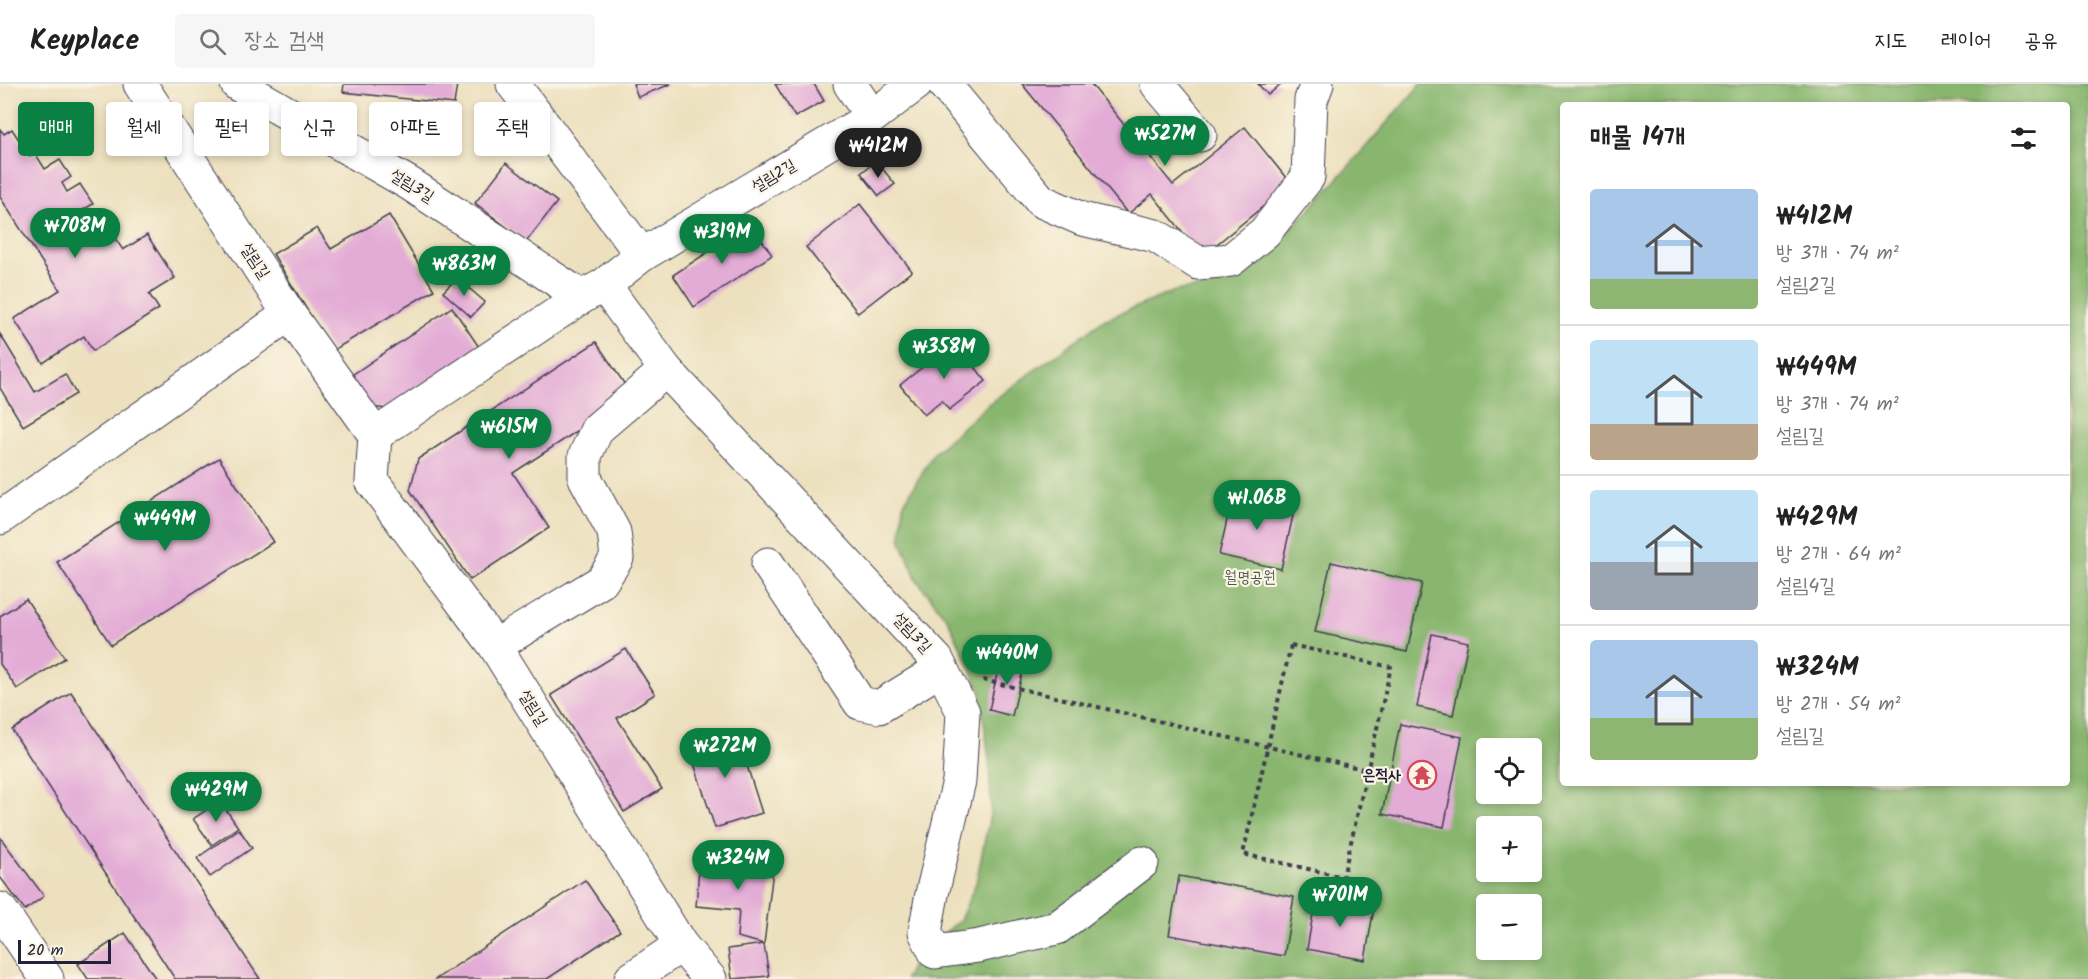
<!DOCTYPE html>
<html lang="ko">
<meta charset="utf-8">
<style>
:root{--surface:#fff;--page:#f6f6f6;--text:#222;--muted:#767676;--line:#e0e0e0;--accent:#0b8043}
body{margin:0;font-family:Kalam,"Poor Story",sans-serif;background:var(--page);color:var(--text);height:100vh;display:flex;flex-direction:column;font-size:22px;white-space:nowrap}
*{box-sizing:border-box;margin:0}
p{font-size:20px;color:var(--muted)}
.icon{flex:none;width:33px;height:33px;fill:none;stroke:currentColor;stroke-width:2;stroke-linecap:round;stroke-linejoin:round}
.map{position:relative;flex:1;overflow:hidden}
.side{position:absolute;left:1560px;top:18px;width:510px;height:684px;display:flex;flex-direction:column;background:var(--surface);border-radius:6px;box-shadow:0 3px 9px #0003}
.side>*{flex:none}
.hud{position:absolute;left:18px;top:18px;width:570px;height:54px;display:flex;gap:12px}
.tools{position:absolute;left:1476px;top:654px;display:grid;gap:12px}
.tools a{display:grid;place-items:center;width:66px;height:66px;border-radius:6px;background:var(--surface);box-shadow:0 3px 9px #0003;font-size:30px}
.scale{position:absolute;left:18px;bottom:15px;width:93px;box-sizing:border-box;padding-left:6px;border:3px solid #22223b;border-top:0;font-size:16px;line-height:21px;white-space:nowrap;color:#22223b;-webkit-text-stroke:4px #fcf5e5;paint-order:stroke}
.price{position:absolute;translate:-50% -51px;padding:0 14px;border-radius:21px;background:var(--accent);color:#fff;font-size:20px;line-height:39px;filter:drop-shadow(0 2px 3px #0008)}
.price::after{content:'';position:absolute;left:50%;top:36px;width:18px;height:14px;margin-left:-9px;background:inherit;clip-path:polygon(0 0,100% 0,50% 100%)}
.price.active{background:#222;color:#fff}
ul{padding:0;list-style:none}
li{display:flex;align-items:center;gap:18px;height:150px;padding:0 30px}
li+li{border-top:2px solid var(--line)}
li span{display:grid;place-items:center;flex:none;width:168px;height:120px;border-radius:6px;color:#555}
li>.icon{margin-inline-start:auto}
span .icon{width:72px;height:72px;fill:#fffc;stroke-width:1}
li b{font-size:26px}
h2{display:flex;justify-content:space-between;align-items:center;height:72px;padding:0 30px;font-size:26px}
.pill{padding:0 21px;border-radius:6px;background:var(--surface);box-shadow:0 3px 9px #0003;font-size:21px;line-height:54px}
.pill.active{background:var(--accent);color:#fff}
header{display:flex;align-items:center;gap:36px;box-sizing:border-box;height:84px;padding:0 30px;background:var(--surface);border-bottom:2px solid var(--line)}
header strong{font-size:28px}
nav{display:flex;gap:33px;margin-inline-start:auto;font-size:21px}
.search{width:420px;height:54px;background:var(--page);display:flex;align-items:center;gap:15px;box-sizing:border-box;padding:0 21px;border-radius:6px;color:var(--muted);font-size:22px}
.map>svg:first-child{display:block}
.forest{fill:#88b66e;stroke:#556c54;stroke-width:1.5;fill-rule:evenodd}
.building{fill:#e3acd6}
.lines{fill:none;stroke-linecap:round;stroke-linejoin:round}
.minor-casing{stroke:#403e4f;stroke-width:35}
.path{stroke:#403e4f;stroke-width:4;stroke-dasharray:4.5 4.5;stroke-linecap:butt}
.minor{stroke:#fff;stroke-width:33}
.labels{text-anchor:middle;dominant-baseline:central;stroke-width:4.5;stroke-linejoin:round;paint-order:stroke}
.street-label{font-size:16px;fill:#22223b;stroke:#fcf5e5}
.park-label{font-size:16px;fill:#4b574f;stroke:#fcf5e5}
.poi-label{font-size:16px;font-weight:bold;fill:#22223b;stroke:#fcf5e5;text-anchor:end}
</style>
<header>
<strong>Keyplace</strong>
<div class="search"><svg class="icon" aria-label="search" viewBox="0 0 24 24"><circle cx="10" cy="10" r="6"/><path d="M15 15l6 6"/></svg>장소 검색</div>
<nav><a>지도</a><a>레이어</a><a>공유</a></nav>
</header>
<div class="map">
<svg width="2088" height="895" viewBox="0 0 2088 895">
<rect width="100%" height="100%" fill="#fcf5e5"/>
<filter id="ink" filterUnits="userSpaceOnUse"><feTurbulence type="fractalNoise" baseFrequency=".0167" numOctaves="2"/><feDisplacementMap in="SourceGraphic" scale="12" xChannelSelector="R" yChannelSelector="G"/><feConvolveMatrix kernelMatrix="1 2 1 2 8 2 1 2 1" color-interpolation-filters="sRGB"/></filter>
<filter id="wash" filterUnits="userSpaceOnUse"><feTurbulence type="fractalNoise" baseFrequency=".008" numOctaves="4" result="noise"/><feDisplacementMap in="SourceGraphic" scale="24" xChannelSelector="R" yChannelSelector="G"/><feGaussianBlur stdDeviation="1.35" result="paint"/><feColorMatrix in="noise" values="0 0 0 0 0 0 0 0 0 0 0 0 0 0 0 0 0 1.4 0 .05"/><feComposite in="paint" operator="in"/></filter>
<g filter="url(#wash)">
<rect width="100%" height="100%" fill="#ece0be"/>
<path class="forest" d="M1421,0H2088V895H905L917,872L960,836L976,799L991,726L989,675L979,603L948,536L917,496L901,457L903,421L933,370L987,321L1104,236L1175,207L1224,200L1245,191L1320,115ZM1563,21H2067V699H1563ZM1486,664H1532V710H1486ZM1486,742H1532V788H1486ZM1486,820H1532V866H1486Z"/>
<g id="blocks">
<g class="building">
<path d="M344,0H457L454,20L343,8Z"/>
<path d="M633,0H671L638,13Z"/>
<path d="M775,0H814L824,17L795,33Z"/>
<path d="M1022,0H1091L1173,101L1245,43L1291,100L1202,172L1152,110L1128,130Z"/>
<path d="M1258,0H1281L1268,11Z"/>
<path d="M0,45L4,50L12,45L30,73L35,69L45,85L60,76L71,93L62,99L67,108L80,100L93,120L78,129L92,151L106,141L123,166L147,151L175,194L149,210L159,225L93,267L84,252L43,279L14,235L60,206L0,113Z"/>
<path d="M876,77L895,100L879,112L861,89Z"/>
<path d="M506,79L557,118L526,158L475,119Z"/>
<path d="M860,120L912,187L858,229L806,163Z"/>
<path d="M389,131L434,206L332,267L273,170L317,144L331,165Z"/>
<path d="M751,140L772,171L694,223L673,191Z"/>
<path d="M457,194L485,218L471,233L443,208Z"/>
<path d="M452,223L483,269L397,326L370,323L349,293Z"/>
<path d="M0,250L35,308L65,290L76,310L23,342L0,304Z"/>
<path d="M955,257L986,297L949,326L942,317L924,331L900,301Z"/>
<path d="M596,258L632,311L513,389L549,444L470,496L410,406L418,375Z"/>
<path d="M219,374L273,458L111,561L57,478Z"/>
<path d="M1233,410L1295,423L1281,485L1219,471Z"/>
<path d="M1331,478L1422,499L1407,568L1315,548Z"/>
<path d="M26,515L65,574L17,605L0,580V532Z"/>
<path d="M1432,550L1468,558L1453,631L1417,623Z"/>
<path d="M626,565L655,610L617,634L662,705L624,728L551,611Z"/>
<path d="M1001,572L1025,578L1012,632L989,626Z"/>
<path d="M71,608L260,895H175L12,646Z"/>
<path d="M1400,640L1462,653L1444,743L1382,730Z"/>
<path d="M736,647L762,729L715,744L688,661Z"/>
<path d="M220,717L238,743L212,761L193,735Z"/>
<path d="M239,745L252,764L210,793L197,774Z"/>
<path d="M0,753L44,812L25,826L0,793Z"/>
<path d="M700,771L774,778L764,860L737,853L739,826L696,822Z"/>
<path d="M1179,792L1294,813L1284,872L1169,851Z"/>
<path d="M585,796L620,847L547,895H436Z"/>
<path d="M1316,813L1374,824L1365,876L1307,865Z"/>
<path d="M125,849L156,895H88L78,880Z"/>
<path d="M764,860L769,892L732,895L728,865Z"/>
</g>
</g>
</g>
<g filter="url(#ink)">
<use href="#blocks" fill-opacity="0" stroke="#403e4f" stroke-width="1.5"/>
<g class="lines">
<g class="minor-casing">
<g id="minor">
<path d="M140,0L289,230L375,351L372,397L495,562L681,861L710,895"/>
<path d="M237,0L410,100L582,213"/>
<path d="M513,0L642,171"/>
<path d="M944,0L1041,117L1082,135L1156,152L1198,179L1231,176L1265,148L1308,93L1311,16L1317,0"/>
<path d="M1157,0L1200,51"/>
<path d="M872,33L916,0"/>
<path d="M604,201L666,286L937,576L963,628L959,697L932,810L925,848L935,868L979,862L1057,844L1142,779"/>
<path d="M375,351L582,213L604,201L642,171L872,33L850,0"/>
<path d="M0,434L289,230"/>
<path d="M768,480L860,619L879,623L941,585"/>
<path d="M495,562L602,497L617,474L614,448L585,394V372L597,345L666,286"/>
<path d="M0,825L47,895"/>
<path d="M631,895L681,861"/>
</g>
</g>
<g class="path">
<path d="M1291,561L1391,583L1343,793L1243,770Z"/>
<path d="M983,596L1367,686"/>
</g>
<use href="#minor" class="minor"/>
</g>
</g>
<defs>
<g id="temple-ring" transform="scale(1.5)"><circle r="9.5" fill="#fcf5e5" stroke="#d1495b" stroke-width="1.5"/><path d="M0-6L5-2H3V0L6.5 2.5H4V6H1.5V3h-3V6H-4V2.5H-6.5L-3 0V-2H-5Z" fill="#d1495b"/></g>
</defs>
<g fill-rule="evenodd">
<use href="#temple-ring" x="1422" y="691"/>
</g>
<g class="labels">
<g class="street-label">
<text transform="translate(774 92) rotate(-31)">설림2길</text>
<text transform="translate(412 102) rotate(32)">설림3길</text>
<text transform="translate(255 177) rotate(57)">설림길</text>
<text transform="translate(912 549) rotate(47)">설림3길</text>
<text transform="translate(533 624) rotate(58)">설림길</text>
</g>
<g class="park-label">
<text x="1250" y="493">월명공원</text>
</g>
<g class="poi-label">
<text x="1401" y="691">은적사</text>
</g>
</g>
</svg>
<div class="tools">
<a><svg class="icon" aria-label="locate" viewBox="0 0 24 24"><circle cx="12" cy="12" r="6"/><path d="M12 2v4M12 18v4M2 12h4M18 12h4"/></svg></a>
<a>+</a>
<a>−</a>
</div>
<div class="scale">20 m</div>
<b class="price" style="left:1165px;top:83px">₩527M</b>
<b class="price active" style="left:878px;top:95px">₩412M</b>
<b class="price" style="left:75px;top:175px">₩708M</b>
<b class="price" style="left:722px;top:181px">₩319M</b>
<b class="price" style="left:464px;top:213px">₩863M</b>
<b class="price" style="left:944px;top:296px">₩358M</b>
<b class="price" style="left:509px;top:376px">₩615M</b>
<b class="price" style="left:1257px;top:447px">₩1.06B</b>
<b class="price" style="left:165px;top:468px">₩449M</b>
<b class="price" style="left:1007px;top:602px">₩440M</b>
<b class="price" style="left:725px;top:695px">₩272M</b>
<b class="price" style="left:216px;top:739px">₩429M</b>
<b class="price" style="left:738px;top:807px">₩324M</b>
<b class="price" style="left:1340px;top:844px">₩701M</b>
<div class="hud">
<a class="pill active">매매</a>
<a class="pill">월세</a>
<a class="pill">필터</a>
<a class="pill">신규</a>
<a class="pill">아파트</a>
<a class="pill">주택</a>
</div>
<section class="side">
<h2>매물 14개<svg class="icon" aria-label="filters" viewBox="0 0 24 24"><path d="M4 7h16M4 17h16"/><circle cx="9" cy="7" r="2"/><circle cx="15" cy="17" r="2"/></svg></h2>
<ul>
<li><span style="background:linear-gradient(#a9c7e8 75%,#8fb573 0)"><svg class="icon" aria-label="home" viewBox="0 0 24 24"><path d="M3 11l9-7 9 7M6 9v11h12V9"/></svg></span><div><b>₩412M</b><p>방 3개 · 74 m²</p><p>설림2길</p></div></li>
<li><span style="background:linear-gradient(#bfe0f5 70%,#b9a48a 0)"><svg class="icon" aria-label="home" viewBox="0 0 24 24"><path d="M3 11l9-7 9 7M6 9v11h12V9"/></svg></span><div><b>₩449M</b><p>방 3개 · 74 m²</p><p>설림길</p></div></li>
<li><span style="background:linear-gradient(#bfe0f5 60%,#9aa5b1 0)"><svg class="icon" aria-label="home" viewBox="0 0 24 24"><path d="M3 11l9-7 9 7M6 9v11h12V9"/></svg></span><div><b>₩429M</b><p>방 2개 · 64 m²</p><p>설림4길</p></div></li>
<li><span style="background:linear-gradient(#a9c7e8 65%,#8fb573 0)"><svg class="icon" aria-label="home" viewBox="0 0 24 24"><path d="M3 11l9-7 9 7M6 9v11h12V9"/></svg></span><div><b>₩324M</b><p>방 2개 · 54 m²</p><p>설림길</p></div></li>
</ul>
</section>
</div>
